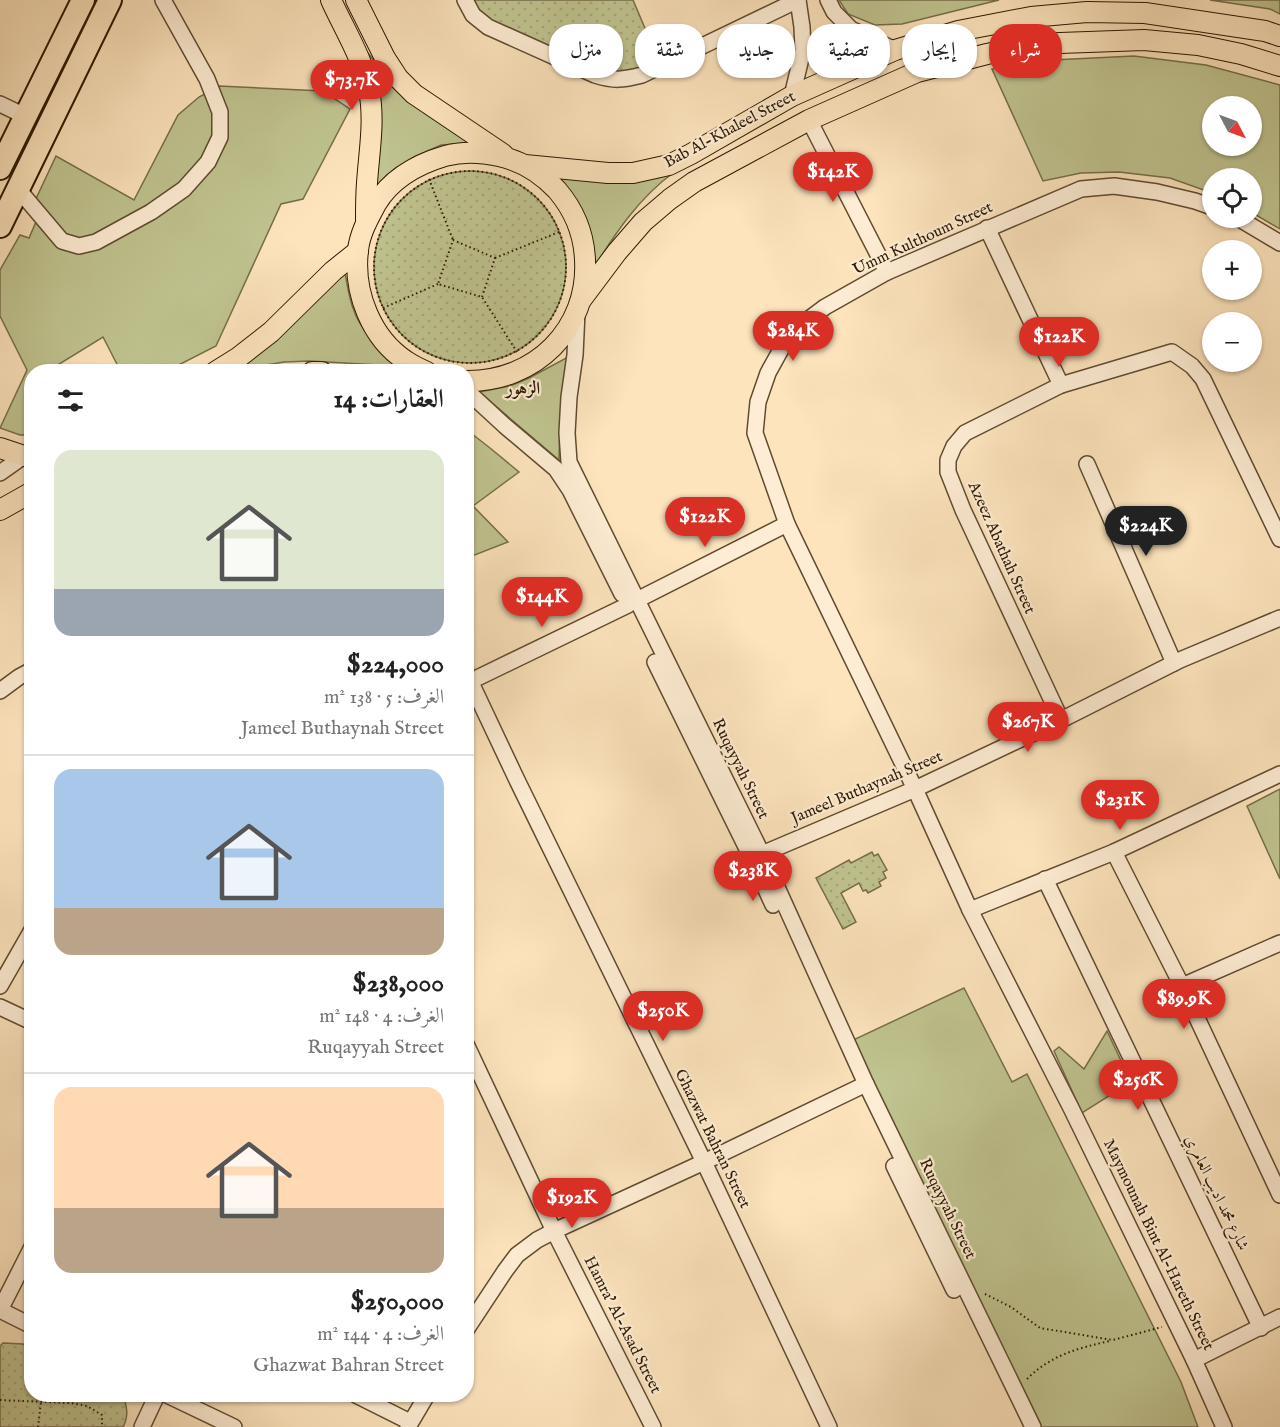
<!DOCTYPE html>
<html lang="ar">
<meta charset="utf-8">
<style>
:root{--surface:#fff;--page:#f2f2f2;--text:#222;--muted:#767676;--line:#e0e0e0;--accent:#d93025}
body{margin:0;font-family:"IM FELL English",Amiri,serif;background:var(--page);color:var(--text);direction:rtl;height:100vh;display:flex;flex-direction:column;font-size:22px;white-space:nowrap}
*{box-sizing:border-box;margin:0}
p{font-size:20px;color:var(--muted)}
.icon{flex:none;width:33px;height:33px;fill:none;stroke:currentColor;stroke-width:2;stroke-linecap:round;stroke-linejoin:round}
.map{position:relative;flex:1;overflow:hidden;direction:ltr}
.side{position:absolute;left:24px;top:364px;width:450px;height:1038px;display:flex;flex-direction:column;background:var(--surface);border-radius:24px;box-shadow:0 2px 4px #0004;direction:rtl}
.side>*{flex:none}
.banner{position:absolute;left:492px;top:24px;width:570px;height:54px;direction:rtl;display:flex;gap:12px}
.needle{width:39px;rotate:131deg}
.controls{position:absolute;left:1202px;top:96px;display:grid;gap:12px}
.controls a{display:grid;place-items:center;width:60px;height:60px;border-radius:50%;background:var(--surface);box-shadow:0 2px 4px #0004;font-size:30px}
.price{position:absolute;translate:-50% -51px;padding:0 14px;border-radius:21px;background:var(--accent);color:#fff;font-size:20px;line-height:39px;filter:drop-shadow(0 2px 3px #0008)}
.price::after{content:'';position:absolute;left:50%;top:36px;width:18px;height:14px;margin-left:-9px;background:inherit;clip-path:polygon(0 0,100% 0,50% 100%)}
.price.current{background:#222;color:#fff}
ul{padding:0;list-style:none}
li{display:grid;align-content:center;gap:12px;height:318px;padding:0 30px}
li+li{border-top:2px solid var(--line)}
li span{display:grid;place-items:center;height:186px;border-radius:18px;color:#555}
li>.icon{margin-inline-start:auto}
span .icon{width:108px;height:108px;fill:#fffc;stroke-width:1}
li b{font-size:26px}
h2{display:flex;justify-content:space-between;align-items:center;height:72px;padding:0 30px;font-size:26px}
.pill{padding:0 21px;border-radius:24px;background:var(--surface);box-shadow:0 2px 4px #0004;font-size:21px;line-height:54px}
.pill.current{background:var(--accent);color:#fff}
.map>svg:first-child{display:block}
.green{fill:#c0c490;stroke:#766e49;stroke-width:1.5;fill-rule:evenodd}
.park{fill:url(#park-dots);stroke:#766e49;stroke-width:1.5}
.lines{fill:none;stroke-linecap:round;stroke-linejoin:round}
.minor-casing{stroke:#604b31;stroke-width:18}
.major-casing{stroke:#2b1802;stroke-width:22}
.highway-casing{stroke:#2b1802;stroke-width:26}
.path{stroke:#2b1802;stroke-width:2;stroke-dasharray:1.5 3;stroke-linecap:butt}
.minor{stroke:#feedd4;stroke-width:15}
.major{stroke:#fde4bd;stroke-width:20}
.highway{stroke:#fde4bd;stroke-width:22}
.labels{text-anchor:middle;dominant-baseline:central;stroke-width:4.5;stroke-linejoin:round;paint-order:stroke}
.street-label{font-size:16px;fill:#2b1802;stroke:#feedd4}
.neighbourhood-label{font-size:18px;font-weight:bold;fill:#2b1802;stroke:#feedd4}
</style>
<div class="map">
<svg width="1280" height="1427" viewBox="0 0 1280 1427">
<defs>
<pattern id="park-dots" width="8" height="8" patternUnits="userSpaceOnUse" patternTransform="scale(1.5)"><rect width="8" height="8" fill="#c0c490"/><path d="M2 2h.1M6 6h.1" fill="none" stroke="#a5a87b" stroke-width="1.8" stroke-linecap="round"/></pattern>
</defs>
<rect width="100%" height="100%" fill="#fde4bd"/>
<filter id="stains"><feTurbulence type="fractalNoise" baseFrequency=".00333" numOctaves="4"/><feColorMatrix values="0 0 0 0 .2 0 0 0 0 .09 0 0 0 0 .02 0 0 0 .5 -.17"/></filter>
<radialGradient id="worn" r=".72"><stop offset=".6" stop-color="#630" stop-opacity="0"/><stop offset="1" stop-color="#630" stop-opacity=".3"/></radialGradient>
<g class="green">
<path d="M839,0H999L902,24L875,25L848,14Z"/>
<path d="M1210,0H1280V14L1270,9Z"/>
<path d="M363,47L395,86L473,143L441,145L414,157L399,167L374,194Z"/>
<path d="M1134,56L1206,65L1280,85V229L1251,212V178H1212V193L1170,178L1119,172L1081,173L1043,181L992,69L1052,60ZM1212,106H1251V146H1212Z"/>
<path d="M219,86L323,91L350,109L303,199L281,204L216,346L165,372H121L103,337L51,369L52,372H32L31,435H20L0,428L27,370L0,316V270L20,235L29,238L42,208L34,203L56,156L134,200L178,115L199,97Z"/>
<path d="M673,173C640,197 616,232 595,266L551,174L608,183L647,180Z"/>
<path d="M344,267C348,290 351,316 368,334C378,345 388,355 397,366L309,361L284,362L266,365L245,372H232Z"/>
<path d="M568,357L560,423L559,460L479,392L510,386L529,378Z"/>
<path d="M467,430L490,448L519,472L473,506L508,542L467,558Z"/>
<path d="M1280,789V879L1247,806Z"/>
<path d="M964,988L1012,1082L1027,1074L1181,1382L1198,1427H1037L851,1041Z"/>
<path d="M1107,1031L1131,1082L1082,1113L1054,1051L1059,1047L1084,1069Z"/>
</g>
<g class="park">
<path d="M471,0H633L661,66L594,80L477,12Z"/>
<circle cx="470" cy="267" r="96"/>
<path d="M872,852L874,856L878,854L887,870L883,872L886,878L879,882L881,886L868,893L866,890L863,891L859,883L841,893L856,922L843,929L816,878L849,860L851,863Z"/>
<path d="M3,1343L23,1344L31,1348L32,1395H123C127,1407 129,1416 123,1427H0V1346Z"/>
</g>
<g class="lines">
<g class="minor-casing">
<g id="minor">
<path d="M465,0L473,15L488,27L595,75C614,81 623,80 642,75L798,0"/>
<path d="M828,0L834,12L851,29L895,50"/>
<path d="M792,96L803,50L802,27L798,0"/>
<path d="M0,104L25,116"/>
<path d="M809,120L887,272"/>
<path d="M18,189L62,241L79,246L96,242L151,212L184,189L208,162L220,137V112L207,79L163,0"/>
<path d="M1212,207L1195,201L1157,192L1114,186L1081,189L887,272L825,307L801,325L784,344L768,373L758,402L755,433L787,524L915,789L970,910L1071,1108L1194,1360L1224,1427"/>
<path d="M1238,218L1280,243"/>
<path d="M987,228L1061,385"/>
<path d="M577,312L575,355L569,397L567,433L569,462L762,854L866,1084L1033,1427"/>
<path d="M466,390L505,426L556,469L570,490L622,594"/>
<path d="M1087,464L1174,663"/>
<path d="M0,473L24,456"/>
<path d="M637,600L787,524"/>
<path d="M655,662L751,857L773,905"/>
<path d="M466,672L516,778L704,1162L829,1427"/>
<path d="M471,681L628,605"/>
<path d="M0,691L19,677L32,670"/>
<path d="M1061,720L963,510L948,472V460L954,446L965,433L1061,385L1172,352L1192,366L1203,379L1280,539"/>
<path d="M1114,852L1182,986L1280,1195"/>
<path d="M762,854L915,789L1061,720L1180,660L1280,618"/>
<path d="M1045,879L1261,1328"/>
<path d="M970,910L1114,852L1280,774"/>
<path d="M0,986L32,930"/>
<path d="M1182,986L1280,943"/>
<path d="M0,1007L32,1022"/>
<path d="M466,1044L554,1231L653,1427"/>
<path d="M894,1166L954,1290"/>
<path d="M32,1247L0,1310L32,1326"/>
<path d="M466,1330L505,1271L517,1255L537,1240L554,1231L704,1162L866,1084"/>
<path d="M1194,1360L1280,1317"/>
<path d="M167,1395L234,1427"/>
<path d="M356,1395L410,1422"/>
<path d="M142,1427L157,1395"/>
<path d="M408,1427L427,1395"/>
</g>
</g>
<g class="major-casing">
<g id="major">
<path d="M331,0C343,27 364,61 369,90C375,121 369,152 367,183C366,195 366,208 366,220"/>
<path d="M356,0L385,58L398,78L414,94L503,154"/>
<path d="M525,165L608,173H633L669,165L691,154L792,96L895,50L958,31L1031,17L1087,12L1145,13L1265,31L1280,36"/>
<path d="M581,300L617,252L643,222L670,199L694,182L809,120L917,72L987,54L1032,44L1144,40L1198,45L1241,54L1280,66"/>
<path d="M215,372L239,357L271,332L333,271L358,251"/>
<path d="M312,372H322"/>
<path d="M427,372C420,369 413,366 406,361C371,338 353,292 358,250C360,233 368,219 376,204C391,179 418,164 445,156C463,151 481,152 499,156C522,161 541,173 557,190C574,210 584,234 585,260C589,329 535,382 466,381"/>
<path d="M0,448L24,456H32"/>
<path d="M0,510L32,492"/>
</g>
</g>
<g class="highway-casing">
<g id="highway">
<path d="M0,168L83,0"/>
<path d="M0,226L110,0"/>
</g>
</g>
<g class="path">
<circle cx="470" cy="267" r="96"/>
<path d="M429,179L453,240"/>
<path d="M495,258L559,232"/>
<path d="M482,297L495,258L453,240L438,284L482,297L517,352"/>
<path d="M383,308L438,284"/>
<path d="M985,1294L1011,1307L1040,1328L1113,1340L1162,1327"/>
<path d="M1027,1379C1051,1355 1078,1348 1110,1341"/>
<path d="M0,1400L71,1403L87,1406L102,1415V1427"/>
<path d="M38,1427L41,1402"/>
</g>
<use href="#minor" class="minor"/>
<use href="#major" class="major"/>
<use href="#highway" class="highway"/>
</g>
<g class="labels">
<g class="street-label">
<text transform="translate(730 130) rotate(-28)">Bab Al-Khaleel Street</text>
<text transform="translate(923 239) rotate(-25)">Umm Kulthoum Street</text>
<text transform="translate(1001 548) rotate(66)">Azeez Abathah Street</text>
<text transform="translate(740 769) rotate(64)">Ruqayyah Street</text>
<text transform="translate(867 788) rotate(-23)">Jameel Buthaynah Street</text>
<text transform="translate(712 1139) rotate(64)">Ghazwat Bahran Street</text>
<text transform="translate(1216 1193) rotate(64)">شارع محمد اديب العامري</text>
<text transform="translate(947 1209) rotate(64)">Ruqayyah Street</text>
<text transform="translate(1158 1245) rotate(64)">Maymounah Bint Al-Hareth Street</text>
<text transform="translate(622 1325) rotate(63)">Hamra' Al-Asad Street</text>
</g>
<g class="neighbourhood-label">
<text x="523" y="389">الزهور</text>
</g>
</g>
<rect width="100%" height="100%" filter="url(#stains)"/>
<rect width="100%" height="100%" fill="url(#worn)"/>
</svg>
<div class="controls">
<a><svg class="needle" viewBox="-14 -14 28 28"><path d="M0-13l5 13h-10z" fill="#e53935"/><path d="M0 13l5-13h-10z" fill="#767676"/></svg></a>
<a><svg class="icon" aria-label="locate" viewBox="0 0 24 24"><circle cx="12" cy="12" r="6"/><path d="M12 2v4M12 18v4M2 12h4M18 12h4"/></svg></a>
<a>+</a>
<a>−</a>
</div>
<b class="price" style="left:352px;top:111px">$73.7K</b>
<b class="price" style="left:833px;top:203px">$142K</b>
<b class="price" style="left:793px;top:362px">$284K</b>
<b class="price" style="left:1059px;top:368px">$122K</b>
<b class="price" style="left:705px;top:548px">$122K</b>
<b class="price current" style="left:1146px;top:557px">$224K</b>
<b class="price" style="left:542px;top:628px">$144K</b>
<b class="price" style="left:1028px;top:753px">$267K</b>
<b class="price" style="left:1120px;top:831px">$231K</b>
<b class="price" style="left:753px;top:902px">$238K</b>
<b class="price" style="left:1184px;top:1030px">$89.9K</b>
<b class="price" style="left:663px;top:1042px">$250K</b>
<b class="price" style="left:1138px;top:1111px">$256K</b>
<b class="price" style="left:572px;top:1229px">$192K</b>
<div class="banner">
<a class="pill current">شراء</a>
<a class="pill">إيجار</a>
<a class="pill">تصفية</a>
<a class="pill">جديد</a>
<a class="pill">شقة</a>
<a class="pill">منزل</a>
</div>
<section class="side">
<h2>العقارات: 14<svg class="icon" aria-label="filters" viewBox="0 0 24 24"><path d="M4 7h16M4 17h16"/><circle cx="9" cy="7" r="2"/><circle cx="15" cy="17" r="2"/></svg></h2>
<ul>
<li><span style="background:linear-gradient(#dfe7d0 75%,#9aa5b1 0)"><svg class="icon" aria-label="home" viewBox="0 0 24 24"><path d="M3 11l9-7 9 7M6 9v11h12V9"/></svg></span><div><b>$224,000</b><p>الغرف: 5 · 138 m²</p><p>Jameel Buthaynah Street</p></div></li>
<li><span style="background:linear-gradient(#a9c7e8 75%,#b9a48a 0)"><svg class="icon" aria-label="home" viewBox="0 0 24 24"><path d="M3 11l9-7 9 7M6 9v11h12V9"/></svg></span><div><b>$238,000</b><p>الغرف: 4 · 148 m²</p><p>Ruqayyah Street</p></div></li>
<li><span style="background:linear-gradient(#ffd9b3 65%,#b9a48a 0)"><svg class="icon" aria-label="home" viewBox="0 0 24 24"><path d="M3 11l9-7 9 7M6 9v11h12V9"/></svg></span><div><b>$250,000</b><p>الغرف: 4 · 144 m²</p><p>Ghazwat Bahran Street</p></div></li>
</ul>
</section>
</div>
